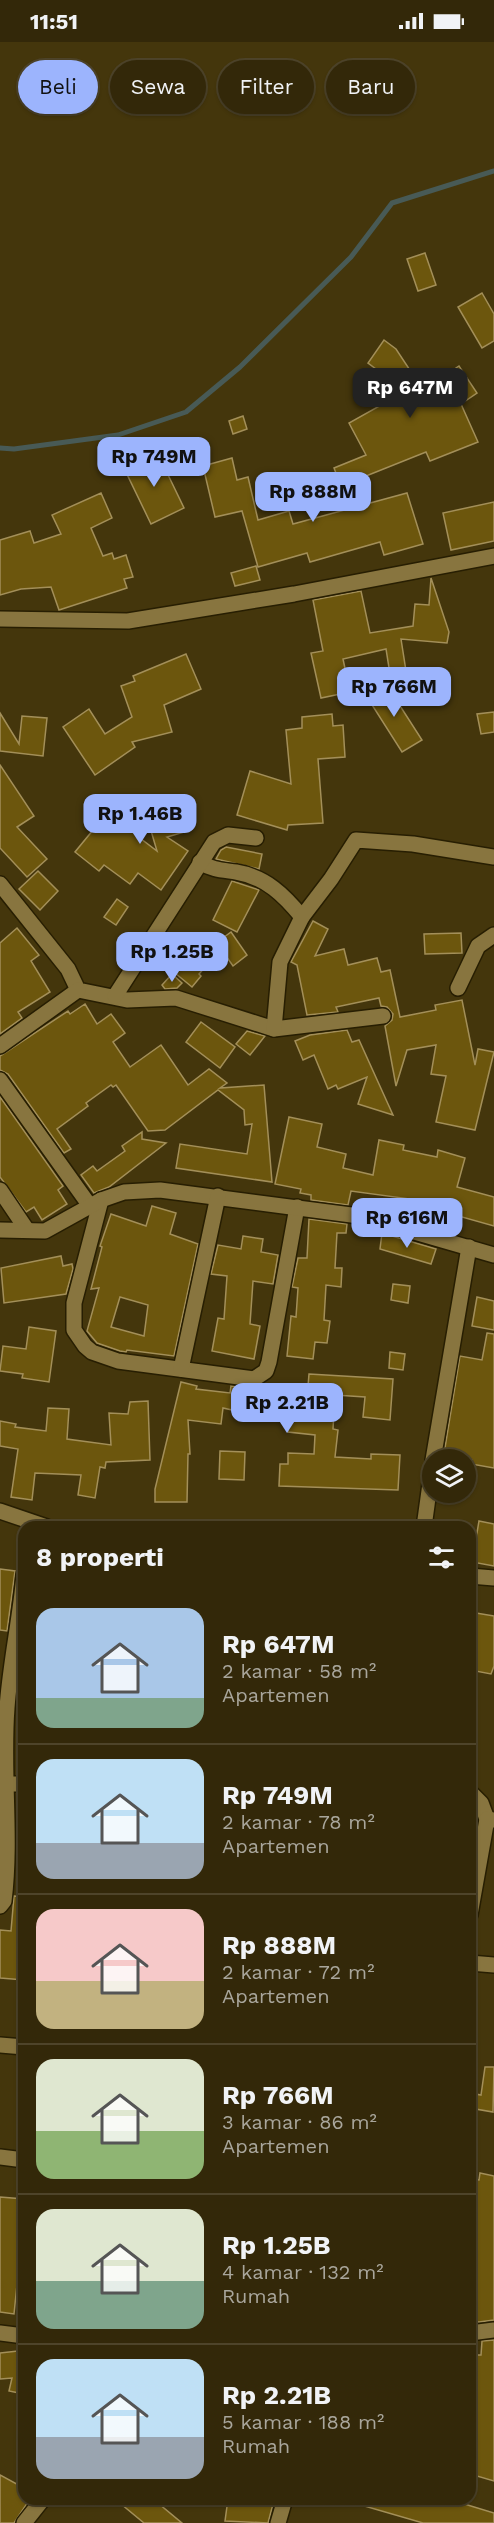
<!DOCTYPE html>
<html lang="id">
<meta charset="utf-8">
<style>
:root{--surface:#332809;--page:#3e3417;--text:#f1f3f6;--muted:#a9a69c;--line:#4e442a;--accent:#9cb4fd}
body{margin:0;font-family:"Work Sans",sans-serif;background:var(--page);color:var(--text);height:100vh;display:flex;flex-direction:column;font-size:22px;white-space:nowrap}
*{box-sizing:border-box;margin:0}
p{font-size:20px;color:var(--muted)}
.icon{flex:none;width:33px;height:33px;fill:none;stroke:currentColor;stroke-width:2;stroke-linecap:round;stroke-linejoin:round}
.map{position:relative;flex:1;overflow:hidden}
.side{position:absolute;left:18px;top:1479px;width:458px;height:984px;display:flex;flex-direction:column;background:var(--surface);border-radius:18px;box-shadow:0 2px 4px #0004,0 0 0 2px var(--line)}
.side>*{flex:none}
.guide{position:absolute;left:18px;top:18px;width:459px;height:54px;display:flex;gap:12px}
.fabs{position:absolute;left:422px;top:1407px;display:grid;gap:12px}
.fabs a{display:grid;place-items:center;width:54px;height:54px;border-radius:50%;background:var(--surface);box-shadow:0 2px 4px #0004,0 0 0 2px var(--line);font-size:30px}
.price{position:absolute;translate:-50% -51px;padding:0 14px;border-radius:12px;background:var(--accent);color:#111;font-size:20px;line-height:39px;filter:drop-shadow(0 2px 3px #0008)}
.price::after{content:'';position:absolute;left:50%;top:36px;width:18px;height:14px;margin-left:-9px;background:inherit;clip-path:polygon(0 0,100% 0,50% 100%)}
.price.current{background:#222;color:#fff}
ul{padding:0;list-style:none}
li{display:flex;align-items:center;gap:18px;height:150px;padding:0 18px}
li+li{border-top:2px solid var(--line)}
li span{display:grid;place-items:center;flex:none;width:168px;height:120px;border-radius:18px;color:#555}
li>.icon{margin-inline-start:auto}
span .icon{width:72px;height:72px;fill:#fffc;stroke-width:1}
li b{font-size:26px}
h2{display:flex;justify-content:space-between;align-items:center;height:72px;padding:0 18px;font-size:26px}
.chip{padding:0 21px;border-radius:27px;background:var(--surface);box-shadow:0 2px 4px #0004,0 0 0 2px var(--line);font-size:21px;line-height:54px}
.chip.current{background:var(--accent);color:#111}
.status{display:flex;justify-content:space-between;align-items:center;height:42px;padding:0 30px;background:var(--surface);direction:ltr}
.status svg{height:16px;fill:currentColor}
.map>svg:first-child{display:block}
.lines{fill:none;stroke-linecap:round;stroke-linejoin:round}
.stream{stroke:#485a56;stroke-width:5}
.building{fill:#6c560d;stroke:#a38f59;stroke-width:1.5;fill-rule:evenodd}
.street-casing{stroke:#271e02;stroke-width:18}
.street{stroke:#88753f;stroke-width:15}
</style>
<div class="status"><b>11:51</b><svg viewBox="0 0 49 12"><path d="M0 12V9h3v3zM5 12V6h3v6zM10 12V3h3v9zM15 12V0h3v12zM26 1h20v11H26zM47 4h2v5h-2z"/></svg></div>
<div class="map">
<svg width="494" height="2481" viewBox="0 0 494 2481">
<rect width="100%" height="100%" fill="#44360c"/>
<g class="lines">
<path class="stream" d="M0,406L14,407L118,393L186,370L240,325L351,215L392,161L494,129"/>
</g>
<g class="building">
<path d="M425,211L436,243L418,249L407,217Z"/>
<path d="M482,251L494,272V299L482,306L458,265Z"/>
<path d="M384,298L396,307L423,348L459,324L477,351L461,362L478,400L430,419L426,410L341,444L334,426L366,413L349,381L392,357L381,340L388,336L368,321Z"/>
<path d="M243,374L247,387L233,392L229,379Z"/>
<path d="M157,410L184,466L151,482L124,426Z"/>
<path d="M232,416L237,438L248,435L258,478L289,469L293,482L407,451L423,502L384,513L380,500L310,520L307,511L258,525L242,469L215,475L203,424Z"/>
<path d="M101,451L112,476L91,486L103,514L112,511L114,517L126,513L133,535L124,537L127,546L59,568L51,545L21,547L0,553V498L30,489L34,501L61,492L52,473Z"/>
<path d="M494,460V499L451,508L443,471Z"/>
<path d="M256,524L260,538L235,544L231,531Z"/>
<path d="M431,536L449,590L447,601L401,597L406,629L390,632L386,607L343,617L350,650L321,656L311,611L323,609L313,558L361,549L370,591L413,584L415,562L429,563Z"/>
<path d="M186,612L201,647L164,663L172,690L132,700L135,705L95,733L63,685L89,667L105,692L132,675L121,644L135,639L133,634Z"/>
<path d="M386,642L422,698L402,710L367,655Z"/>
<path d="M494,670V690L481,692L477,672Z"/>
<path d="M0,671L19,702L22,674L47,676L43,714L0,709Z"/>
<path d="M332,672L333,684L343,683L345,715L318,717L323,781L288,783L287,788L237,773L250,729L291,742L286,688L302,686V675Z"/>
<path d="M0,723L34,774L17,785L47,817L27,835L0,806Z"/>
<path d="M182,755L191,788L167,795L188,809L161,848L138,831L130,842L104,823L99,829L75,810L107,771L157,809L144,765Z"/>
<path d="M226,805L262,812L259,827L216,817L221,808Z"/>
<path d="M38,829L58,849L40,868L19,847Z"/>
<path d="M232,839L259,848L237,890L213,878Z"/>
<path d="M117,857L128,865L116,883L104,875Z"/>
<path d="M313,879L328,887L315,914L344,907L348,923L377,916L381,930L390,928L400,975L436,968L435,963L462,958L475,1023L478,1007L494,1010L475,1088L436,1080L446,1034L431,1032L436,1003L407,1008L396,1044L385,984L392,978L393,972L387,965L381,964L379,956L336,965L338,970L307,973L297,923L291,920Z"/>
<path d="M17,886L39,913L31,919L50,950L18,970L22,976L0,992V901Z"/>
<path d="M231,890L247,913L233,924L221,907L199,932L201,934L192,945L175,931L193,910L197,915Z"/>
<path d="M461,891L462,911L425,912L424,892Z"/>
<path d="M172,932L182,941L177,946L165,947L162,943Z"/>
<path d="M85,962L97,982L111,972L125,991L113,1000L130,1025L161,1003L188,1043L209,1027L227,1041L220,1046L264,1043L272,1140L176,1126L180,1102L247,1112L252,1082L245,1083L244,1068L218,1048L165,1088L148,1089L116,1043L113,1045L111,1043L86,1061L88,1064L57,1087L71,1107L64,1111L8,1032L0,1028V1014L68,969L70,972Z"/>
<path d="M201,980L235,1005L220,1026L186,1000Z"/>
<path d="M347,988L352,1000L359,998L393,1073L358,1062L367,1035L338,1047L336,1043L328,1047L314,1013L303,1018L295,999L310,993Z"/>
<path d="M247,989L265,994L250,1013L236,1002Z"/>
<path d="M0,1055L63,1144L58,1148L67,1162L42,1178L34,1165L26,1170L0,1135Z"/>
<path d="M289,1075L322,1082L317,1105L346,1112L343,1126L373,1133L379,1098L404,1103L403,1108L437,1115L438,1108L465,1116L457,1145L494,1155V1184L423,1164L425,1159L351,1149L348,1163L311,1158V1153L300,1151L301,1147L275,1142Z"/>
<path d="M142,1090V1097L166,1101L109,1145L94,1151L81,1133L93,1124L97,1129L125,1109L122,1104Z"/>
<path d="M152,1164L176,1171L170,1192L198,1202L174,1314L127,1308L126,1310L120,1309L97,1301L87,1289L99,1246L91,1247L102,1205L100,1204L111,1172L146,1184ZM120,1255L148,1263L144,1294L111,1285Z"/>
<path d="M309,1177L347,1182L346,1191H337L335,1226H342L341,1245L326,1243L324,1278L330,1279L327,1301L315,1300L313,1317L287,1314L291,1274L296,1275L298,1246L292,1245L298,1216H307Z"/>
<path d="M382,1191L436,1207L431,1222L380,1207Z"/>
<path d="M243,1194L263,1197L261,1210L278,1213L273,1242L253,1239L250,1282L260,1284L254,1317L212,1309L218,1276L224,1277L227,1234L211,1232L218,1203L241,1207Z"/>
<path d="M61,1214L63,1224L72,1222L73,1227L66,1252L4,1261L1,1226Z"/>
<path d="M393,1242L410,1244L408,1261L391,1258Z"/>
<path d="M477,1255L494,1259V1288L472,1284Z"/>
<path d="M29,1285L56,1289L49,1340L22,1336L23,1332L0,1329L3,1304L26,1307Z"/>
<path d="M487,1291L494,1292V1426L471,1422L472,1418H443L460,1314L482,1318Z"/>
<path d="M390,1310L405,1312L403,1328L389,1326Z"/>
<path d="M309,1332L393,1337L390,1378L363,1375L365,1355L335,1353L333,1387L338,1388L335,1415L371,1417V1412L400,1413L398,1448L279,1444L280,1422H288V1411L314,1412L315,1393L288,1390V1377H271L223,1366L221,1382L188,1378L190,1412H188L187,1460H155V1447L181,1340L197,1344L196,1347L230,1351L231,1344L256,1348L254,1356H307Z"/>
<path d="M148,1359L150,1418L106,1420L105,1426L100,1425L95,1456L78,1453L81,1433L35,1431L32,1458L11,1455L18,1407L0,1404V1379L16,1382L15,1385L46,1389L48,1366L69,1367L67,1397L111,1403L109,1371L128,1372L130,1360Z"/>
<path d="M220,1409L245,1410L244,1438L219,1437Z"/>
<path d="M479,1479L494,1482V1524L472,1520Z"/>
<path d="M0,1527L15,1529L7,1589L0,1588Z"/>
<path d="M470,1570L494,1574V1624L491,1632L470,1628Z"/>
<path d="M14,1854L24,1855V1938L0,1936V1888L11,1889Z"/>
<path d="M485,2025H494L493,2070L470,2066V2051L481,2053Z"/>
<path d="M480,2131L494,2134V2278L479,2280L470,2279V2137L479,2138Z"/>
<path d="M0,2155L24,2157V2234L18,2233L14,2272L0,2270Z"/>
<path d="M494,2298V2439L470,2432V2313H481L482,2299Z"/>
<path d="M18,2309L24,2310V2352L9,2349L12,2336L0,2337V2311Z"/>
<path d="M0,2433L24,2446V2457H30L14,2481H0Z"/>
<path d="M115,2457H153L182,2481H144Z"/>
<path d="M228,2457L273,2462L268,2481L225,2479Z"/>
<path d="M355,2457H448L494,2471V2481H423L354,2461Z"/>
</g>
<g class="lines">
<g class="street-casing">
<g id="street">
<path d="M0,577L128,579L294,552L494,514"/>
<path d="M200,820C212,828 222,828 236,830C266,835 284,853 302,875"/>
<path d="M0,842L68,927L78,948L127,958L176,956L274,987L383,974"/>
<path d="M458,946L478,904L494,893"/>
<path d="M115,954L214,800L228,793L256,796"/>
<path d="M274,987L280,920L302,875L331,837L356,798L413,802L494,815"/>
<path d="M0,1004L78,948"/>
<path d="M0,1038L90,1164"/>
<path d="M0,1148L27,1188"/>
<path d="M101,1158L74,1261V1288L85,1304L92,1310L118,1319L254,1337L266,1329L269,1320L297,1165"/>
<path d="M0,1188L45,1189L101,1158L124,1150L160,1148L359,1174L494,1213"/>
<path d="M181,1327L218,1154"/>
<path d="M433,1418L469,1205"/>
<path d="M0,1469L47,1485"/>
<path d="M424,1485L432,1427"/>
<path d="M470,1534L494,1536"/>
<path d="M8,1742H24"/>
<path d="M470,1750L481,1761L487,1777"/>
<path d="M0,1864L4,1859C12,1795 2,1731 7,1666C10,1622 20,1578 24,1533"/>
<path d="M470,1873L487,1777L494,1778"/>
<path d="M470,1921L494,1923"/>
<path d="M0,2003L24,2005"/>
<path d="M0,2115L24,2118"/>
<path d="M0,2291L24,2294"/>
<path d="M470,2291L494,2288"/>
<path d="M24,2481L43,2457"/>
<path d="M278,2481L285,2457"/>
</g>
</g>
<use href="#street" class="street"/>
</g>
</svg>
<div class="fabs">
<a><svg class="icon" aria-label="layers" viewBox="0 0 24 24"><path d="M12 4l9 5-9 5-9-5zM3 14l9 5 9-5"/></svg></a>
</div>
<b class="price current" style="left:410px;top:377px">Rp 647M</b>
<b class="price" style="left:154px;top:446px">Rp 749M</b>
<b class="price" style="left:313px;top:481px">Rp 888M</b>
<b class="price" style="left:394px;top:676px">Rp 766M</b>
<b class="price" style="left:140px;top:803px">Rp 1.46B</b>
<b class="price" style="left:172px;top:941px">Rp 1.25B</b>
<b class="price" style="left:407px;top:1207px">Rp 616M</b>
<b class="price" style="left:287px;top:1392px">Rp 2.21B</b>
<div class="guide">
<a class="chip current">Beli</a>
<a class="chip">Sewa</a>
<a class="chip">Filter</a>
<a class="chip">Baru</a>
</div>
<section class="side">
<h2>8 properti<svg class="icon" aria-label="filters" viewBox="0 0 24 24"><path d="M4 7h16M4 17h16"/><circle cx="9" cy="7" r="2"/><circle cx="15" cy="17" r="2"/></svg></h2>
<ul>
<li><span style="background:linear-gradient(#a9c7e8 75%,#7fa58c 0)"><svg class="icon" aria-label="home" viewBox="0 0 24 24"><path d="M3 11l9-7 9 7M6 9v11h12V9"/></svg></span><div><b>Rp 647M</b><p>2 kamar · 58 m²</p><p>Apartemen</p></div></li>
<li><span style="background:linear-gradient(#bfe0f5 70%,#9aa5b1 0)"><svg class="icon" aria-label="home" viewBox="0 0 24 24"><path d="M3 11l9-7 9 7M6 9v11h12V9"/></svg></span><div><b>Rp 749M</b><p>2 kamar · 78 m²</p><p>Apartemen</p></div></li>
<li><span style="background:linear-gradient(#f6c9c9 60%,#c2b280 0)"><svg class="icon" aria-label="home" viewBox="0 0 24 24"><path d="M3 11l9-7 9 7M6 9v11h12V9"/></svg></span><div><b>Rp 888M</b><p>2 kamar · 72 m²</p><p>Apartemen</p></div></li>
<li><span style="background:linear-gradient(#dfe7d0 60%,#8fb573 0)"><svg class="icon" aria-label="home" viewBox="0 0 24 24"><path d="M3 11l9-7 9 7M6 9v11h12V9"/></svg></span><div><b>Rp 766M</b><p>3 kamar · 86 m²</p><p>Apartemen</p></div></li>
<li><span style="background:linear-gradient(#dfe7d0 60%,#7fa58c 0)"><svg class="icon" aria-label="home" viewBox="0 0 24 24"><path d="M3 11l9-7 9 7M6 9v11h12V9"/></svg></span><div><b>Rp 1.25B</b><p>4 kamar · 132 m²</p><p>Rumah</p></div></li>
<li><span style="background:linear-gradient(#bfe0f5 65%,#9aa5b1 0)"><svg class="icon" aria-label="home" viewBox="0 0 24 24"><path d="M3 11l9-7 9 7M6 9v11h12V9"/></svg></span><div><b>Rp 2.21B</b><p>5 kamar · 188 m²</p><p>Rumah</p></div></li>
</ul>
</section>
</div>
